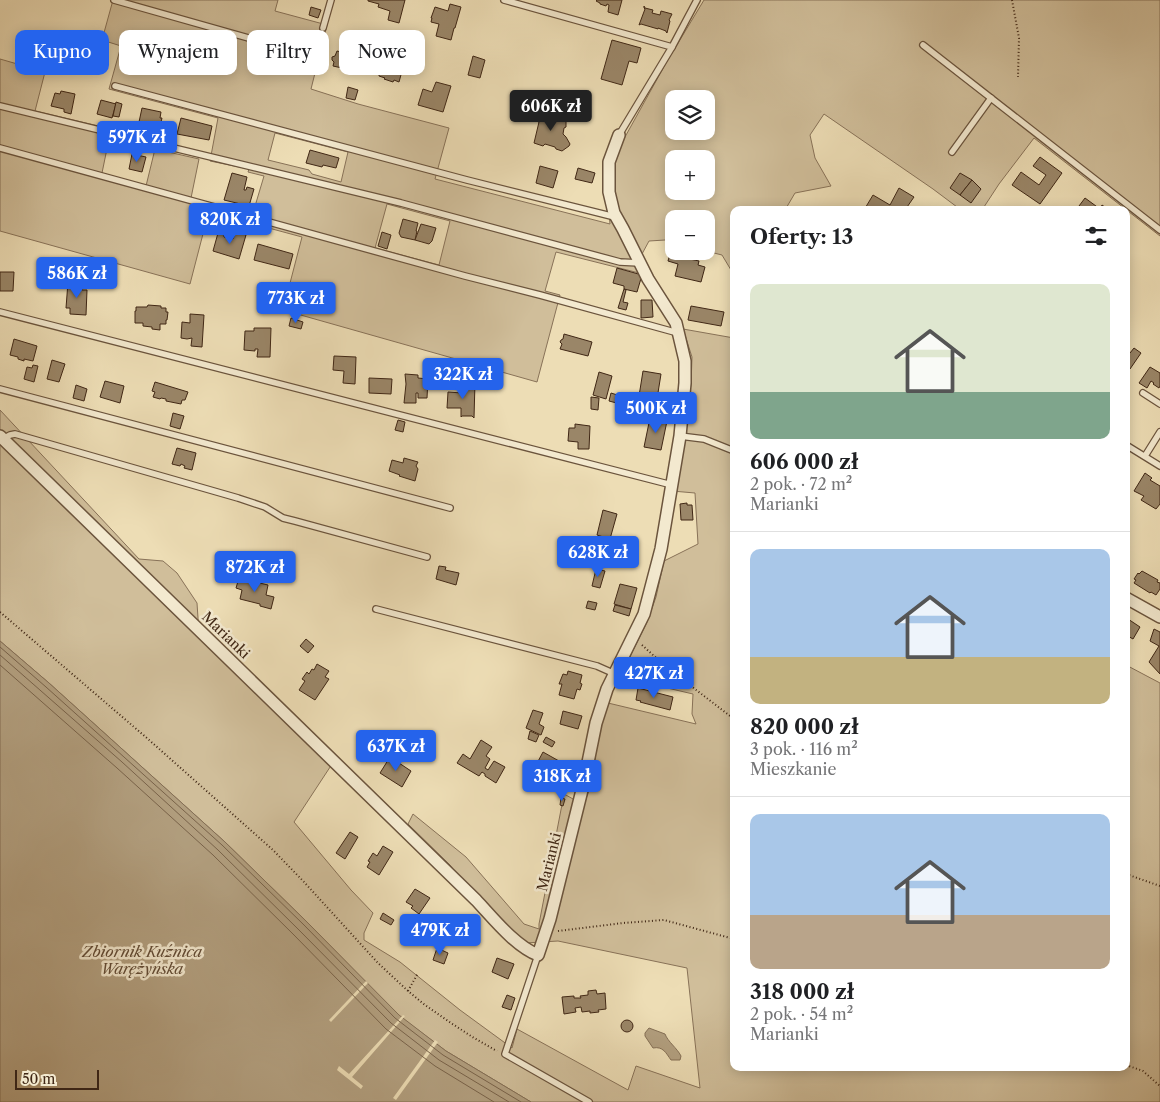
<!DOCTYPE html>
<html lang="pl">
<meta charset="utf-8">
<style>
:root{--surface:#fff;--page:#f6f6f6;--text:#202124;--muted:#757577;--line:#e0e0e0;--accent:#2563eb}
body{margin:0;font-family:"Libre Caslon Text",serif;background:var(--page);color:var(--text);height:100vh;display:flex;flex-direction:column;font-size:19px;white-space:nowrap}
*{box-sizing:border-box;margin:0}
p{font-size:16px;color:var(--muted)}
.icon{flex:none;width:28px;height:28px;fill:none;stroke:currentColor;stroke-width:2;stroke-linecap:round;stroke-linejoin:round}
.map{position:relative;flex:1;overflow:hidden}
.sheet{position:absolute;left:730px;top:206px;width:400px;height:865px;display:flex;flex-direction:column;background:var(--surface);border-radius:10px;box-shadow:0 2px 12px #0003}
.sheet>*{flex:none}
.guide{position:absolute;left:15px;top:30px;width:475px;height:45px;display:flex;gap:10px}
.buttons{position:absolute;left:665px;top:90px;display:grid;gap:10px}
.buttons a{display:grid;place-items:center;width:50px;height:50px;border-radius:10px;background:var(--surface);box-shadow:0 2px 12px #0003;font-size:25px}
.scale{position:absolute;left:15px;bottom:12px;width:84px;box-sizing:border-box;padding-left:5px;border:2px solid #402715;border-top:0;font-size:14px;line-height:18px;white-space:nowrap;color:#402715;-webkit-text-stroke:4px #f3e9cf;paint-order:stroke}
.price{position:absolute;translate:-50% -42px;padding:0 11px;border-radius:5px;background:var(--accent);color:#fff;font-size:16px;line-height:32px;filter:drop-shadow(0 1px 2px #0008)}
.price::after{content:'';position:absolute;left:50%;top:30px;width:15px;height:11px;margin-left:-8px;background:inherit;clip-path:polygon(0 0,100% 0,50% 100%)}
.price.selected{background:#222;color:#fff}
ul{padding:0;list-style:none}
li{display:grid;align-content:center;gap:10px;height:265px;padding:0 20px}
li+li{border-top:1px solid var(--line)}
li span{display:grid;place-items:center;height:155px;border-radius:10px;color:#555}
li>.icon{margin-inline-start:auto}
span .icon{width:90px;height:90px;fill:#fffc;stroke-width:1}
li b{font-size:21px}
h2{display:flex;justify-content:space-between;align-items:center;height:60px;padding:0 20px;font-size:21px}
.pill{padding:0 18px;border-radius:10px;background:var(--surface);box-shadow:0 2px 12px #0003;font-size:18px;line-height:45px}
.pill.selected{background:var(--accent);color:#fff}
.map>svg:first-child{display:block}
.green{fill:#d0be9a;stroke:#887258;fill-rule:evenodd}
.water{fill:#b29f7f;stroke:#846f55}
.pier{fill:#edddb5}
.lines{fill:none;stroke-linecap:round;stroke-linejoin:round}
.shore{stroke:#79634a;stroke-width:1}
.building{fill:#9a8668;stroke:#402715}
.service-casing{stroke:#6b543d;stroke-width:8}
.minor-casing{stroke:#6b543d;stroke-width:14}
.path{stroke:#402715;stroke-width:2;stroke-dasharray:1 2.5;stroke-linecap:butt}
.service{stroke:#f3e9cf;stroke-width:5.5}
.minor{stroke:#f3e9cf;stroke-width:11}
.labels{text-anchor:middle;dominant-baseline:central;stroke-width:5;stroke-linejoin:round;paint-order:stroke}
.street-label{font-size:14px;fill:#402715;stroke:#f3e9cf}
.water-label{font-size:15px;font-style:italic;fill:#624b35;stroke:#f3e9cf}
</style>
<div class="map">
<svg width="1160" height="1102" viewBox="0 0 1160 1102">
<rect width="100%" height="100%" fill="#edddb5"/>
<filter id="stains"><feTurbulence type="fractalNoise" baseFrequency=".004" numOctaves="4"/><feColorMatrix values="0 0 0 0 .2 0 0 0 0 .09 0 0 0 0 .02 0 0 0 .5 -.17"/></filter>
<radialGradient id="worn" r=".72"><stop offset=".6" stop-color="#630" stop-opacity="0"/><stop offset="1" stop-color="#630" stop-opacity=".3"/></radialGradient>
<g class="green">
<path d="M113,0H278L275,11L327,25L311,89L358,104L449,128L435,179L610,224L606,183L615,155L666,63L704,0H1160V236L1034,138L999,184L982,210H961L933,189L824,114L810,135L815,158L831,186L795,193L785,210H734V275L722,255L706,251V219H674V243L665,240L649,241L642,254L651,276L556,252L545,291L560,295L537,382L283,310L302,237L250,223L264,176L248,172L249,169L210,161L218,118L109,89L121,46L102,40ZM674,99H706V131H674ZM275,133L348,152L341,182L312,174L309,170L268,160ZM674,159H706V191H674ZM387,204L450,221L439,265L375,248Z"/>
<path d="M0,59L45,72L35,111L111,129L102,173L146,186L155,149L199,159L191,198L211,203L190,284L0,231Z"/>
<path d="M683,329L734,338V1068H1126V665L1160,683V1102H531L446,1051L398,1015L307,922L225,842L49,683L0,641V410L139,559L163,561L177,573L197,603L199,633L336,758L294,822L351,890L373,913L364,933V940L400,962L460,1010L512,1048L517,1029L628,1090L636,1066L700,1088L687,968L558,941L525,943L457,875L450,865L408,824L413,814L466,857L524,924L539,929V924L564,794L584,805L591,783L601,720L608,703L696,724L692,714L693,694L620,677L647,622L656,597L664,561L698,544L695,493L672,491L691,385L692,357Z"/>
</g>
<g class="water">
<path d="M0,641L49,683L225,842L307,922L399,1015L446,1051L531,1102H0Z"/>
<path d="M649,1028L665,1034C668,1042 677,1048 681,1056L680,1060H671C666,1053 663,1046 653,1048L645,1036V1033Z"/>
</g>
<g class="pier">
<path d="M366,981L368,983L331,1022L329,1020Z"/>
<path d="M403,1015L405,1016L352,1077L363,1086L361,1089L337,1070L339,1066L349,1074Z"/>
<path d="M435,1040L438,1042L396,1100L393,1098Z"/>
</g>
<g class="lines">
<g class="shore">
<path d="M0,647L46,687L222,845L304,925L395,1018L443,1055L521,1102"/>
<path d="M0,655L122,762L218,850L299,930L391,1023L439,1060L509,1102"/>
<path d="M0,665L117,768L213,855L294,935L386,1029L435,1066L494,1102"/>
</g>
</g>
<g class="building">
<path d="M368,0H405L399,23L388,20L390,11L378,7L379,4L368,1Z"/>
<path d="M597,0H622L618,15L608,12L609,5L607,4L606,6L600,4V3L596,1Z"/>
<path d="M450,4L461,7L455,28H454L451,40L436,36L439,24L431,22L432,18H431L435,7L448,11Z"/>
<path d="M644,6L645,8L653,10L652,13L660,15L661,11L672,14L669,20L670,21L667,33L666,32V31L658,28V29L641,24L639,25L645,9L644,8Z"/>
<path d="M311,7L321,10L318,18L309,15Z"/>
<path d="M66,36L72,38V40L105,49L101,64L91,61V65L60,56Z"/>
<path d="M612,40L641,48L637,63L629,61L622,85L601,79Z"/>
<path d="M337,51L359,57L355,72L349,70L348,72L341,70L342,68L333,66L334,62L332,60V57L335,56Z"/>
<path d="M473,56L485,60L480,78L468,75Z"/>
<path d="M384,58L393,60L392,61L404,64L399,82L394,80L393,82L384,79L385,78L379,76V74L372,72L376,59L383,61Z"/>
<path d="M436,82L451,86L443,112L418,105L423,89L432,92Z"/>
<path d="M348,87L358,90L355,100L346,98Z"/>
<path d="M61,91L75,94L71,114L64,112V109L51,106L55,93L60,94Z"/>
<path d="M101,100L116,104L112,118L97,114Z"/>
<path d="M116,102L122,104L119,117L113,116Z"/>
<circle cx="582" cy="110" r="4.5"/>
<path d="M142,108L161,112L160,118H162L159,130L151,128L152,127L147,126L148,124L139,122Z"/>
<path d="M542,112L551,114L553,118L566,121V127L564,128L563,134L566,137L570,144L569,146L562,151L556,149L555,147L545,144L543,146L534,143L539,122L536,121L538,114Z"/>
<path d="M181,118L212,126L209,140L177,134Z"/>
<path d="M310,150L339,158L336,168L323,165L322,167L306,163Z"/>
<path d="M132,154L146,157L142,172L129,169Z"/>
<path d="M1040,157L1062,173L1040,204L1012,185L1021,172L1039,185L1046,175L1033,166Z"/>
<path d="M540,166L558,171L553,188L536,183Z"/>
<path d="M578,168L595,173L592,183L575,179Z"/>
<path d="M232,173L247,177L244,190H246L247,187L254,189L249,206L224,200Z"/>
<path d="M960,173L972,180L960,195L950,188Z"/>
<path d="M972,180L981,189L971,203L960,195Z"/>
<path d="M899,188L914,197L905,210H864L873,195L890,205Z"/>
<path d="M1085,198L1100,209L1102,205L1109,210H1076Z"/>
<path d="M403,219L418,223L416,231H417L415,240L401,237L399,233Z"/>
<path d="M421,224L436,228L432,241L429,244L415,240Z"/>
<path d="M236,232L246,235L239,259L213,251L218,233L224,235V237L233,239Z"/>
<path d="M382,232L391,235L387,249L378,246Z"/>
<path d="M258,244L293,254L289,269L254,260Z"/>
<path d="M671,250L686,254L685,258L699,261L698,265L705,267L701,282L675,276L678,264L668,261Z"/>
<path d="M617,268L642,275L637,292L624,289V286L613,283Z"/>
<path d="M0,272H14L13,291H0Z"/>
<path d="M68,282H81L82,290H87L86,315L70,314V308H66Z"/>
<path d="M624,289L626,290L623,302L628,303L626,310L618,308Z"/>
<path d="M641,300H652L653,317L641,318Z"/>
<path d="M148,305L161,306V308H166V312H168L167,320H166V324H160V330L152,329V327L143,326V323H135V311H136V307H147Z"/>
<path d="M691,306L724,312L721,326L688,320Z"/>
<path d="M190,314L204,315L202,347L191,346L192,338L187,339L181,338L182,322L190,323Z"/>
<path d="M291,318L303,322L301,329L289,326Z"/>
<path d="M254,328H271L270,357H257L258,349H255V351L244,350L245,331H254Z"/>
<path d="M564,334L592,342L588,356L560,349L562,344L560,342L561,340L563,339Z"/>
<path d="M14,339L37,346L33,361L24,359V361L18,359V357L10,355Z"/>
<path d="M1134,348L1141,353L1130,369L1126,366V351L1130,353Z"/>
<path d="M334,356L356,357L355,384L343,383L344,371L333,370Z"/>
<path d="M52,360L65,364L59,382L47,379Z"/>
<path d="M33,365L38,366L34,382L24,379L27,367L32,368Z"/>
<path d="M1150,367L1160,373V386L1159,388L1153,384L1154,383L1151,381L1147,388L1139,383Z"/>
<path d="M643,371L661,374L657,399L639,396Z"/>
<path d="M599,372L612,376L606,399L593,395Z"/>
<path d="M405,374L418,375V378L428,379L427,398H418V393H416V403H404L406,384Z"/>
<path d="M369,378L392,379L391,394L369,393Z"/>
<path d="M105,381L124,386L120,403L100,397Z"/>
<path d="M155,382L188,392L185,400H182L181,404L166,401V399L161,398L160,399L153,397L155,392L152,391Z"/>
<path d="M462,382L463,383L474,384L475,382L474,418L472,416H462L461,417V408H447L448,392L462,393Z"/>
<path d="M76,385L87,389L84,401L73,398Z"/>
<path d="M611,393L630,399L628,406L609,401Z"/>
<path d="M591,397L599,398L598,410L591,409Z"/>
<path d="M173,413L184,416L180,429L170,426Z"/>
<path d="M650,418L667,421L661,450L644,447Z"/>
<path d="M398,420L405,422L403,432L395,430Z"/>
<path d="M575,424L590,426L589,449H578V442L568,441L569,428H575Z"/>
<path d="M177,448L196,453L192,470L184,468L185,466L181,464L180,466L172,464Z"/>
<path d="M404,458L418,462L416,466L418,469L415,481L399,476L400,475L389,471L392,460L403,463Z"/>
<path d="M1145,473L1152,478L1150,480L1160,486V504L1156,509L1141,500L1144,496L1134,491Z"/>
<path d="M687,503V505H692L693,520H681L680,504Z"/>
<path d="M603,510L617,514L610,539L597,535Z"/>
<path d="M439,566L446,567L445,570L459,573L456,585L436,579Z"/>
<path d="M596,569L605,571L600,588L592,586Z"/>
<path d="M1142,571L1158,580L1157,582L1160,583V589L1156,595L1151,592L1150,593L1134,583L1136,580L1134,579L1138,573L1139,574Z"/>
<path d="M239,578L268,585L266,595L274,597L271,609L260,606V604L240,599L242,590L236,588Z"/>
<path d="M620,584L637,588L631,609L614,604Z"/>
<path d="M588,601L597,603L595,610L586,608Z"/>
<path d="M615,605L631,609L629,616L613,611Z"/>
<path d="M1126,619H1128L1140,627L1133,639L1126,635Z"/>
<path d="M1154,629L1160,632V674L1149,662L1159,646L1150,641Z"/>
<path d="M306,639L314,646L308,653L300,646Z"/>
<path d="M317,664L329,671L325,677L329,679L315,700L299,690L305,681L302,679L307,672L309,674L312,669L314,670Z"/>
<path d="M568,671L582,675L580,683L582,684L580,690L577,689L574,699L559,695L562,684H559L563,674L567,675Z"/>
<path d="M638,688L673,697L670,710L640,702L641,701L636,700Z"/>
<path d="M533,710L543,713L539,724L544,727L541,735L526,728Z"/>
<path d="M563,711L582,716L578,729L560,724Z"/>
<path d="M530,731L539,735L536,742L528,739Z"/>
<path d="M546,737L555,742L552,747L543,742Z"/>
<path d="M481,740L492,747L486,756L490,759L485,768L488,770L494,761L505,767L496,783L485,776V774L482,772L479,776L457,763L463,754L470,759Z"/>
<path d="M543,752L559,761L551,776L535,767Z"/>
<path d="M390,757L411,771L402,787L380,773Z"/>
<path d="M561,798L565,799L563,806L560,805Z"/>
<path d="M350,832L358,837L345,859L336,853Z"/>
<path d="M383,846L393,852L379,875L367,867L370,862L368,861L373,853L377,856Z"/>
<path d="M415,889L430,898L419,914L411,908L413,906L406,902Z"/>
<path d="M383,913L394,920L391,925L380,919Z"/>
<path d="M437,948L448,953L444,964L433,960Z"/>
<path d="M497,958L514,964L508,979L492,972Z"/>
<path d="M596,990L597,994L605,993L606,1009L598,1010L599,1012L590,1013V1011L582,1012L581,1007L575,1008L576,1012L564,1014L562,997L574,996V998H581L580,996L588,995V991Z"/>
<path d="M507,995L515,998L511,1010L502,1007Z"/>
<circle cx="627" cy="1026" r="6"/>
</g>
<g class="lines">
<g class="service-casing">
<g id="service">
<path d="M114,0L273,45"/>
<path d="M504,0L672,47L619,135"/>
<path d="M323,28L331,0"/>
<path d="M923,45L1160,230"/>
<path d="M672,47L697,0"/>
<path d="M115,86L467,180L615,217"/>
<path d="M0,106L401,203L620,262L640,263"/>
<path d="M0,148L465,276L540,295L678,333"/>
<path d="M952,152L991,98"/>
<path d="M0,312L672,485"/>
<path d="M0,389L450,508"/>
<path d="M1143,393L1160,404"/>
<path d="M680,436L704,439L734,451"/>
<path d="M3,439L10,435L15,434L238,498L265,507L283,518L295,521L427,557"/>
<path d="M1126,445L1160,466"/>
<path d="M1145,456L1160,432"/>
<path d="M376,609L597,666L615,674"/>
<path d="M538,955L505,1054L589,1102"/>
</g>
</g>
<g class="minor-casing">
<g id="minor">
<path d="M0,436L476,900C493,918 515,946 538,955L550,919L584,782L596,723L607,689L644,614L661,549L680,436L685,383V361L676,323L648,279L623,229L614,213L609,192V162L619,135"/>
<path d="M1126,598L1160,617"/>
</g>
</g>
<g class="path">
<path d="M1012,0L1019,38L1018,77"/>
<path d="M0,612L148,739L273,850L304,882L378,963L408,991L425,1005L451,1023L474,1038L497,1051"/>
<path d="M642,645L665,666L734,719"/>
<path d="M1126,874L1160,886"/>
<path d="M558,931L623,923L664,920L734,939"/>
<path d="M408,991L418,973"/>
<path d="M1126,1065L1143,1071L1160,1086"/>
</g>
<use href="#service" class="service"/>
<use href="#minor" class="minor"/>
</g>
<g class="labels">
<g class="street-label">
<text transform="translate(226 635) rotate(44)">Marianki</text>
<text transform="translate(549 862) rotate(-76)">Marianki</text>
</g>
<g class="water-label">
<text x="142" y="951">Zbiornik Kuźnica<tspan x="142" dy="17">Warężyńska</tspan></text>
</g>
</g>
<rect width="100%" height="100%" filter="url(#stains)"/>
<rect width="100%" height="100%" fill="url(#worn)"/>
</svg>
<div class="buttons">
<a><svg class="icon" aria-label="layers" viewBox="0 0 24 24"><path d="M12 4l9 5-9 5-9-5zM3 14l9 5 9-5"/></svg></a>
<a>+</a>
<a>−</a>
</div>
<div class="scale">50 m</div>
<b class="price selected" style="left:551px;top:132px">606K zł</b>
<b class="price" style="left:137px;top:163px">597K zł</b>
<b class="price" style="left:230px;top:245px">820K zł</b>
<b class="price" style="left:77px;top:299px">586K zł</b>
<b class="price" style="left:296px;top:324px">773K zł</b>
<b class="price" style="left:463px;top:400px">322K zł</b>
<b class="price" style="left:656px;top:434px">500K zł</b>
<b class="price" style="left:598px;top:578px">628K zł</b>
<b class="price" style="left:255px;top:593px">872K zł</b>
<b class="price" style="left:654px;top:699px">427K zł</b>
<b class="price" style="left:396px;top:772px">637K zł</b>
<b class="price" style="left:562px;top:802px">318K zł</b>
<b class="price" style="left:440px;top:956px">479K zł</b>
<div class="guide">
<a class="pill selected">Kupno</a>
<a class="pill">Wynajem</a>
<a class="pill">Filtry</a>
<a class="pill">Nowe</a>
</div>
<section class="sheet">
<h2>Oferty: 13<svg class="icon" aria-label="filters" viewBox="0 0 24 24"><path d="M4 7h16M4 17h16"/><circle cx="9" cy="7" r="2"/><circle cx="15" cy="17" r="2"/></svg></h2>
<ul>
<li><span style="background:linear-gradient(#dfe7d0 70%,#7fa58c 0)"><svg class="icon" aria-label="home" viewBox="0 0 24 24"><path d="M3 11l9-7 9 7M6 9v11h12V9"/></svg></span><div><b>606 000 zł</b><p>2 pok. · 72 m²</p><p>Marianki</p></div></li>
<li><span style="background:linear-gradient(#a9c7e8 70%,#c2b280 0)"><svg class="icon" aria-label="home" viewBox="0 0 24 24"><path d="M3 11l9-7 9 7M6 9v11h12V9"/></svg></span><div><b>820 000 zł</b><p>3 pok. · 116 m²</p><p>Mieszkanie</p></div></li>
<li><span style="background:linear-gradient(#a9c7e8 65%,#b9a48a 0)"><svg class="icon" aria-label="home" viewBox="0 0 24 24"><path d="M3 11l9-7 9 7M6 9v11h12V9"/></svg></span><div><b>318 000 zł</b><p>2 pok. · 54 m²</p><p>Marianki</p></div></li>
</ul>
</section>
</div>
